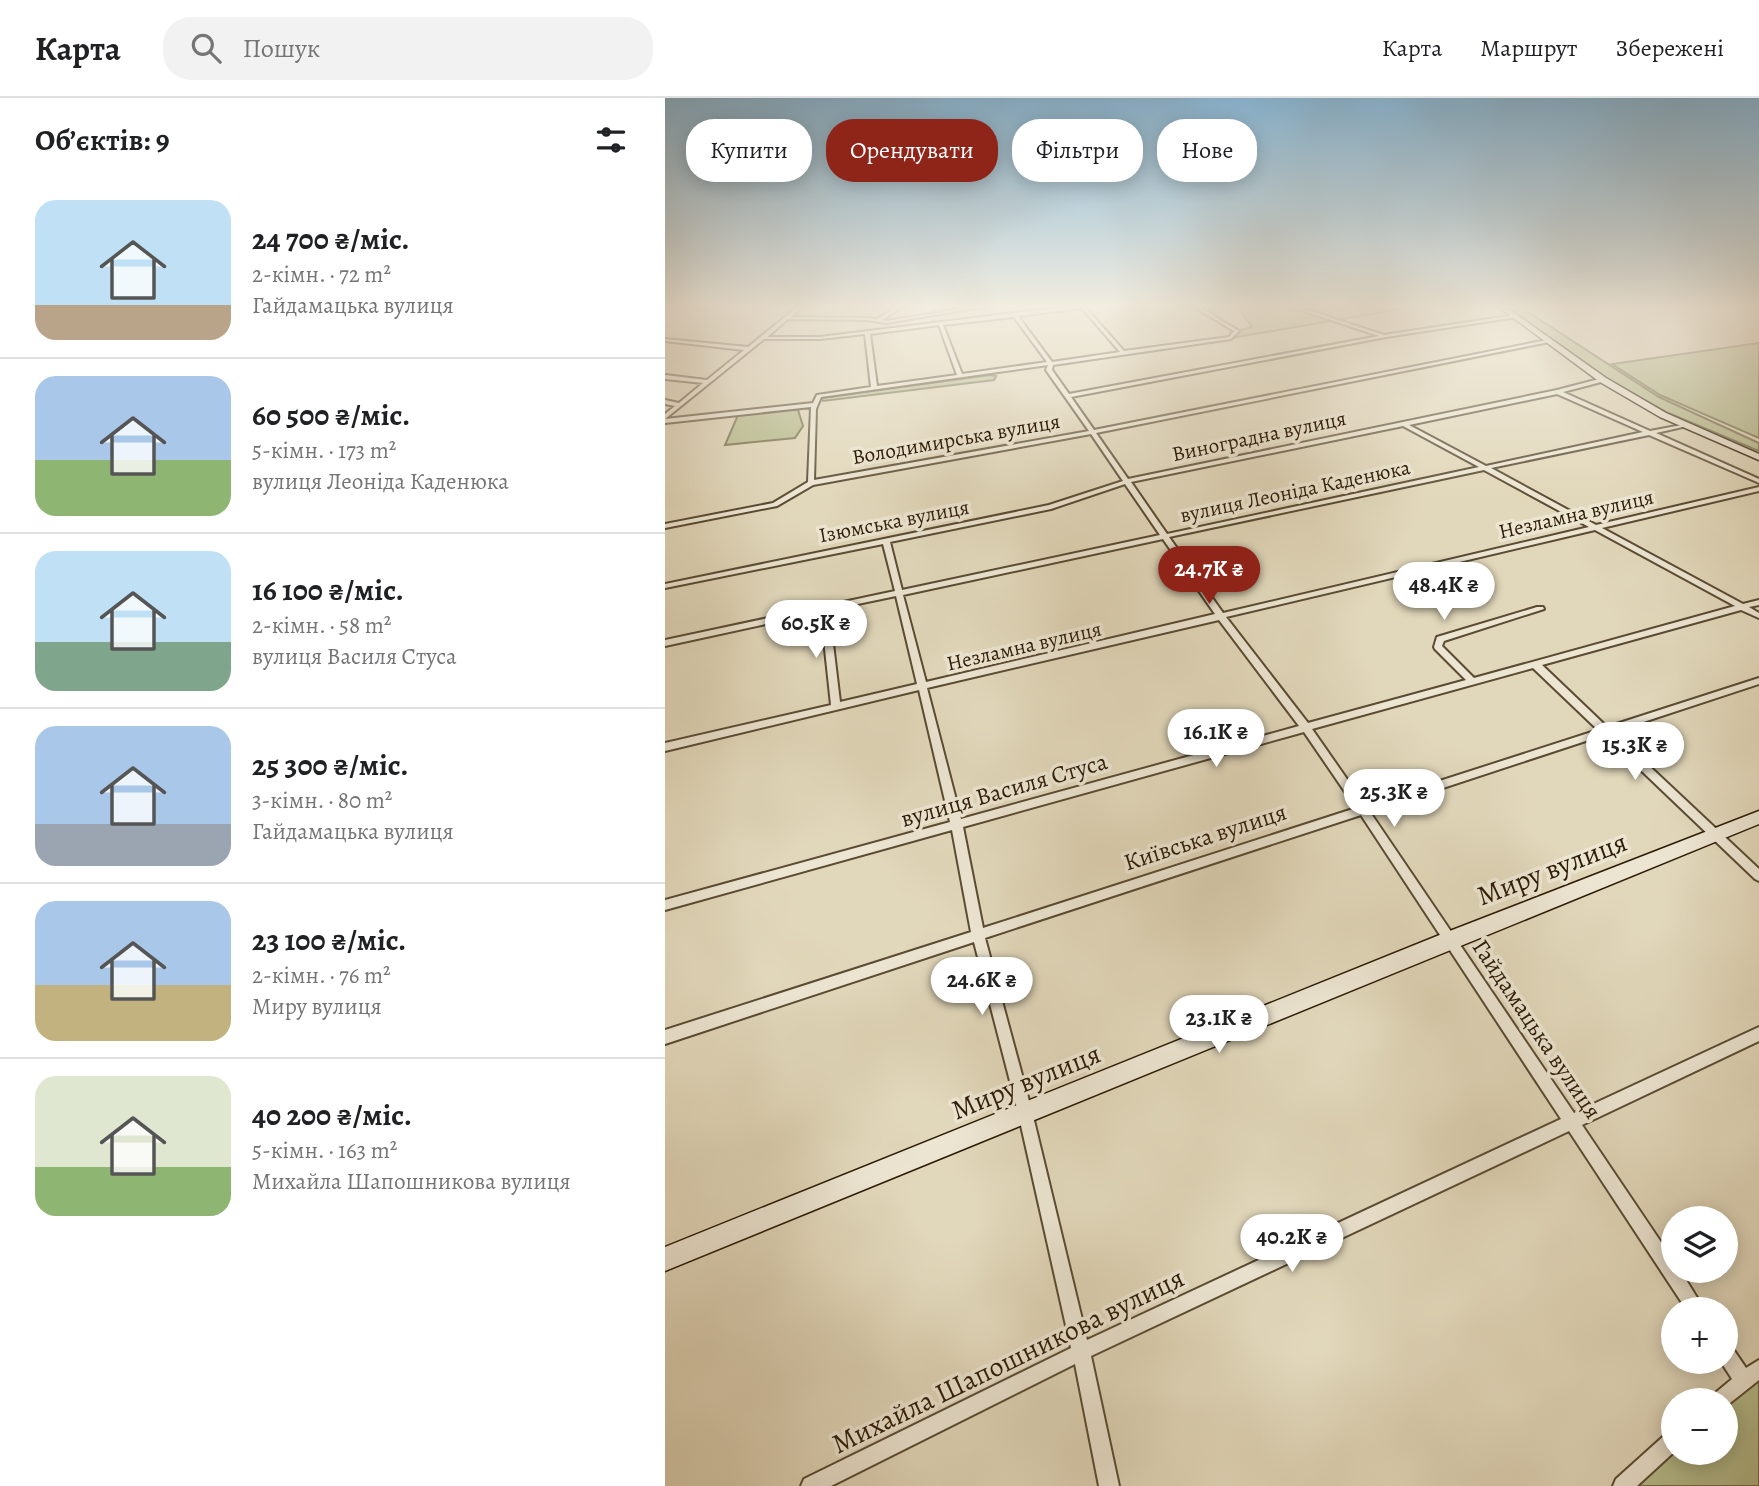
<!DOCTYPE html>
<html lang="uk">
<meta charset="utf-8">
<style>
:root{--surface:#fff;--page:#f2f2f2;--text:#202124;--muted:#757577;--line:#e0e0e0;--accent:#8f2418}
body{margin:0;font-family:Alegreya,serif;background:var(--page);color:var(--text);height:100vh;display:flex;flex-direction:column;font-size:26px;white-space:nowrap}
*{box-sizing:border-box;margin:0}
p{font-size:23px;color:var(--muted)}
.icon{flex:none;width:38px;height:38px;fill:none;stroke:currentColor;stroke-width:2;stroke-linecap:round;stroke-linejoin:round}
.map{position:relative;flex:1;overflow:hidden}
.sheet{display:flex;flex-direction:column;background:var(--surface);width:665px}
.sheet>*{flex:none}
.top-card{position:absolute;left:21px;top:21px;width:665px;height:63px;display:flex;gap:14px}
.tools{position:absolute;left:996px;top:1108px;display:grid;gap:14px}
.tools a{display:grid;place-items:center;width:77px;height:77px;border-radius:50%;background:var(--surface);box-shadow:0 4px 18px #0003;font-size:35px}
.price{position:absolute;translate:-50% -60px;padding:0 16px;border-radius:24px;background:#fff;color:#222;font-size:23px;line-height:46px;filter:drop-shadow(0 2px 4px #0008)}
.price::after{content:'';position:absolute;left:50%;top:42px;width:21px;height:16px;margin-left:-10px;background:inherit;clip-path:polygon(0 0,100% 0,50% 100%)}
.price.active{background:var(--accent);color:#fff}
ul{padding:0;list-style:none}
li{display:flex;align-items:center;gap:21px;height:175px;padding:0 35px}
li+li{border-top:2px solid var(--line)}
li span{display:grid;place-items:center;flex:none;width:196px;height:140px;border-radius:21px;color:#555}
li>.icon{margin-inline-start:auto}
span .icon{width:84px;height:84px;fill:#fffc;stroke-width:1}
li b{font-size:30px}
h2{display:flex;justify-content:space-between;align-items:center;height:84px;padding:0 35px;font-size:30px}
.chip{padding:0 24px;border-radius:28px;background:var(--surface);box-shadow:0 4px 18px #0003;font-size:24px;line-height:63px}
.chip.active{background:var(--accent);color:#fff}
header{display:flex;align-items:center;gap:42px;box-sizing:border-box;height:98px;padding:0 35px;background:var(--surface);border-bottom:2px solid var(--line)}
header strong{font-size:33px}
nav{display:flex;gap:38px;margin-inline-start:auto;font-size:24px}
.search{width:490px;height:63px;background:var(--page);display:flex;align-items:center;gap:18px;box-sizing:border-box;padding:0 24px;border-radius:28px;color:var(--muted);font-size:26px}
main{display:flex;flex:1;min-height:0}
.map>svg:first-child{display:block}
.green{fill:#b6bd8d;stroke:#726c49;stroke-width:2}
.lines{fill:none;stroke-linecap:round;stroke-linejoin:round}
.street-casing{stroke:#5a4b32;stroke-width:4}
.secondary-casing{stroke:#2d1c05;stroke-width:3}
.street{fill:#ece5d2;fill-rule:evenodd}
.secondary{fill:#ece5d2;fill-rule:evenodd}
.labels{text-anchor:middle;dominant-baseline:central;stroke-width:7;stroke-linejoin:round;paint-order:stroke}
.far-street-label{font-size:21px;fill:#2d1c05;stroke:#ece5d2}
.street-label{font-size:24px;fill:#2d1c05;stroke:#ece5d2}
.near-street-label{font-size:28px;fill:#2d1c05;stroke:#ece5d2}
</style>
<header>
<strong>Карта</strong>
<div class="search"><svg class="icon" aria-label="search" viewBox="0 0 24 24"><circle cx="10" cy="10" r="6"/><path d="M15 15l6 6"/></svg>Пошук</div>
<nav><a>Карта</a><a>Маршрут</a><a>Збережені</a></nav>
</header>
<main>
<section class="sheet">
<h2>Об’єктів: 9<svg class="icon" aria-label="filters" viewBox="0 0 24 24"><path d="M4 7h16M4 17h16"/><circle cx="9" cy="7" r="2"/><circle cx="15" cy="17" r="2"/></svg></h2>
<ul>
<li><span style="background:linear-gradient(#bfe0f5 75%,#b9a48a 0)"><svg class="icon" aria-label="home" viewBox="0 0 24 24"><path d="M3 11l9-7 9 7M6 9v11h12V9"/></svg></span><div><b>24 700 ₴/міс.</b><p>2-кімн. · 72 m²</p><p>Гайдамацька вулиця</p></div></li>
<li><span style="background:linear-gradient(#a9c7e8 60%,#8fb573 0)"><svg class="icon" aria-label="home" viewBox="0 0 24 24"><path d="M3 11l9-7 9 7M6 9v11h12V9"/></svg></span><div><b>60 500 ₴/міс.</b><p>5-кімн. · 173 m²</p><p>вулиця Леоніда Каденюка</p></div></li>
<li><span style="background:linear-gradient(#bfe0f5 65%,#7fa58c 0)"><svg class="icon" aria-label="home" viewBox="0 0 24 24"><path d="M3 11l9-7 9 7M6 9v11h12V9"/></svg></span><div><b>16 100 ₴/міс.</b><p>2-кімн. · 58 m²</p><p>вулиця Василя Стуса</p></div></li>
<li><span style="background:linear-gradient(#a9c7e8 70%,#9aa5b1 0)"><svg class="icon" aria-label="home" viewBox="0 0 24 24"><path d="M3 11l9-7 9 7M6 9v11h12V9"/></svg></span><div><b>25 300 ₴/міс.</b><p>3-кімн. · 80 m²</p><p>Гайдамацька вулиця</p></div></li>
<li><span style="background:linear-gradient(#a9c7e8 60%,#c2b280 0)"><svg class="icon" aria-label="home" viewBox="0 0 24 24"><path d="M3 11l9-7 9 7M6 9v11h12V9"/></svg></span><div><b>23 100 ₴/міс.</b><p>2-кімн. · 76 m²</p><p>Миру вулиця</p></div></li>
<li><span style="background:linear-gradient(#dfe7d0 65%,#8fb573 0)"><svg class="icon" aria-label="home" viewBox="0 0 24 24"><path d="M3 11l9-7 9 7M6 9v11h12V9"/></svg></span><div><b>40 200 ₴/міс.</b><p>5-кімн. · 163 m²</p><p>Михайла Шапошникова вулиця</p></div></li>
</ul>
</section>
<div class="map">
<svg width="1094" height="1388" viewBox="0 0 1094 1388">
<rect width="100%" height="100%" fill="#e1d7ba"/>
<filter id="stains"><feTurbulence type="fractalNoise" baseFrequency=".00286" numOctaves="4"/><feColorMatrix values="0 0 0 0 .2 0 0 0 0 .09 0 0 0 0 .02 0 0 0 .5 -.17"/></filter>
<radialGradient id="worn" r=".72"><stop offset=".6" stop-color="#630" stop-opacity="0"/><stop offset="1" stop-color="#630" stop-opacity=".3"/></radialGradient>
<g class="green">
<path d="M571,207H760L566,240L572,233L587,229Z"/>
<path d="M837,207H852L994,299L1094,345V353L1001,314L941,281Z"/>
<path d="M1094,245V340L995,297L947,266Z"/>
<path d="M325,277L331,278L329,282L158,303L156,300Z"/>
<path d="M127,311L133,312L138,328L130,340L60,347L73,317Z"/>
<path d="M1094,1271V1388H958L1008,1354H1060V1302Z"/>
</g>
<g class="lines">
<g class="street-casing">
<g id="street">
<path d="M135,207H140L126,219L201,220L212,221L235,207H240L217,222L221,223L320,207H329L221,225L201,222L123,221L102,239H155L414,207H418L459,253L564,239L569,233L526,207H531L574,233L566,241L388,267L387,272L404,296L714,238L621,207H627L719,237L850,217L852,219L721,239L406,299L429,332L882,242L884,244L431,335L463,381L892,292L938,280L940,283L898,294L985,333L1022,326V328L991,335L1094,381V385L1092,384L984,337L826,370L931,427L1094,389V393L937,430L1078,506L1094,502V507L1084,509L1094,515V520L1076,512L877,567L942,629L1094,580V586L948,634L1094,771V783L1090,781L939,637L705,714L909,1015L1094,929V943L917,1027L1008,1162V1172H1015L1039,1211H1021L904,1033L426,1258L454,1388H434L410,1266L166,1388H136L139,1381L406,1250L353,1014L309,844L0,946V932L306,834L287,732L0,812V802L285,724L254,592L0,653V645L166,607L156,514L0,548V542L230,493L218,446L0,490V486L384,407L458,383L426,336L148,387L112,408L0,430V426L108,405L143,384L146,309L0,325V321L148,305L152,297L206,289L200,236L155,241H99L0,321V316L10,308L0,306V302L14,305L38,285L0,281V277L42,282L79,252L0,243V241L83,249ZM417,210L455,254L387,264L353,218ZM349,219L382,264L297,276L278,227ZM274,227L292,277L212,288L205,236ZM383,267L381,272L424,333L149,382L151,311L156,299ZM892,296L978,334L821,368L744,327ZM738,328L814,369L502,436L466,384ZM819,372L924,429L558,515L504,439ZM460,386L495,437L237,492L225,444L386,411ZM930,432L1070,508L809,580L777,548L779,543L879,511L878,509H872L772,539L769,549L770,551L801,582L643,625L561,519ZM498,441L550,516L261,584L238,497ZM231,498L252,586L175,604L164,512ZM554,522L634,628L296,721L262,590ZM868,570L933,632L700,707L647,631ZM639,634L691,710L318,830L298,729ZM696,717L896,1021L422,1242L367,1014L320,840Z"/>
<path d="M1060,1246L1066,1248L1081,1270L1094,1262V1282L1060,1309V1302H1046L1049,1296L1067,1281L1056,1264H1060Z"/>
<path d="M1008,1334L1009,1354L972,1388H948L951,1381L1001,1336Z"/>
</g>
</g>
<g class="secondary-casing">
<g id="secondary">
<path d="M831,207H838L941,280L1001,315L1094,356V362L995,319L935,284Z"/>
<path d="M1094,713V726L0,1173V1149L777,836Z"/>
</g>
</g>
<use href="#street" class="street"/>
<use href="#secondary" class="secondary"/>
</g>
<linearGradient id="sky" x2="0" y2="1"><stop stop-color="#87b6d5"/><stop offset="0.52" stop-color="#f2ede0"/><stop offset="1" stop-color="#f2ede0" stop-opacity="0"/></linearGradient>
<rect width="1094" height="401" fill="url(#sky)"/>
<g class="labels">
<g class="far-street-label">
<text transform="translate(594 338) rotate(-12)">Виноградна вулиця</text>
<text transform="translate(291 341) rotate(-10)">Володимирська вулиця</text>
<text transform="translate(630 393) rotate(-12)">вулиця Леоніда Каденюка</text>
<text transform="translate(911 416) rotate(-13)">Незламна вулиця</text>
<text transform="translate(229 423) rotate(-11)">Ізюмська вулиця</text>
<text transform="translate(359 548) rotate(-13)">Незламна вулиця</text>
</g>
<g class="street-label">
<text transform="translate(339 692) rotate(-16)">вулиця Василя Стуса</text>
<text transform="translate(540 739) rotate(-18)">Київська вулиця</text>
<text transform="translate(872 931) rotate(56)">Гайдамацька вулиця</text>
</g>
<g class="near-street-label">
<text transform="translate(887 771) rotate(-21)">Миру вулиця</text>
<text transform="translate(361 984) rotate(-22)">Миру вулиця</text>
<text transform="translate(343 1263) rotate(-26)">Михайла Шапошникова вулиця</text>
</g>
</g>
<rect width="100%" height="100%" filter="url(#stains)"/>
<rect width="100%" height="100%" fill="url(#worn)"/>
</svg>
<div class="tools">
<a><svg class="icon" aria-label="layers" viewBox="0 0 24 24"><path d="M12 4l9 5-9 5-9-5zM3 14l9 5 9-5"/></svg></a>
<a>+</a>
<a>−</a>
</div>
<b class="price active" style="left:544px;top:508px">24.7K ₴</b>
<b class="price" style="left:779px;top:524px">48.4K ₴</b>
<b class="price" style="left:151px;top:562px">60.5K ₴</b>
<b class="price" style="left:551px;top:671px">16.1K ₴</b>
<b class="price" style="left:970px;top:684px">15.3K ₴</b>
<b class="price" style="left:729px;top:731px">25.3K ₴</b>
<b class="price" style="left:317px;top:919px">24.6K ₴</b>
<b class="price" style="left:554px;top:957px">23.1K ₴</b>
<b class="price" style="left:627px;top:1176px">40.2K ₴</b>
<div class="top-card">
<a class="chip">Купити</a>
<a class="chip active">Орендувати</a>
<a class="chip">Фільтри</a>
<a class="chip">Нове</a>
</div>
</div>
</main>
